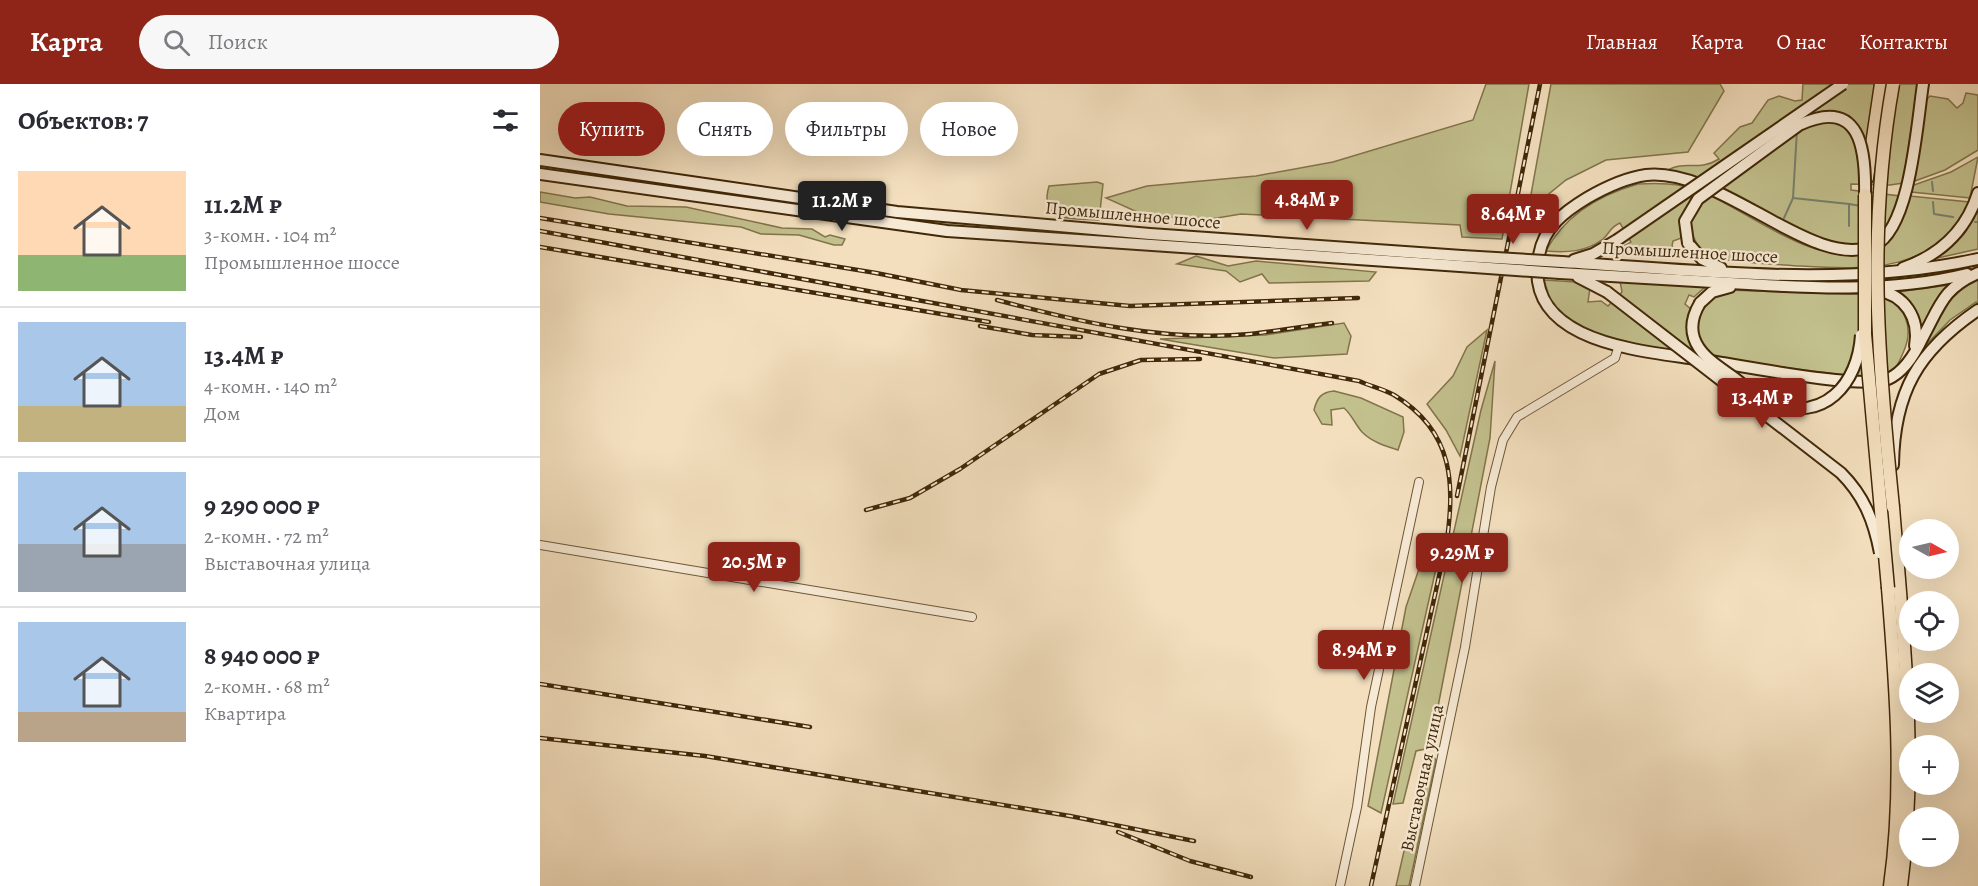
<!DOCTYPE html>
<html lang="ru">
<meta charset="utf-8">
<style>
:root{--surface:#fff;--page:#f7f7f7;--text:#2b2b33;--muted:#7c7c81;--line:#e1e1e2;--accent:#8f2418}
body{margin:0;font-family:Alegreya,serif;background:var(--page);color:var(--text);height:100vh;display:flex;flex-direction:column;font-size:22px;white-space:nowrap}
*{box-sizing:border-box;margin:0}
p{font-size:20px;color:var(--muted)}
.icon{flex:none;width:33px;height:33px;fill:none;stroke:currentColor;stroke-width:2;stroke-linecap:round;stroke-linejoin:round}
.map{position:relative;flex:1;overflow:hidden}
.side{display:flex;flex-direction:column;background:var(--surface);width:540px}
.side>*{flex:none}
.banner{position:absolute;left:18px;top:18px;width:570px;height:54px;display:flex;gap:12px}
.needle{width:39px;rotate:98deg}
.buttons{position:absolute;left:1359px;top:435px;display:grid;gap:12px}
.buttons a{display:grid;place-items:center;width:60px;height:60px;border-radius:50%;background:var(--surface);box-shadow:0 6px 24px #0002;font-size:30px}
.price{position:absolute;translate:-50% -51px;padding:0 14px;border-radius:6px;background:var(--accent);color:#fff;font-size:20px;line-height:39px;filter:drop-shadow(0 2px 3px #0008)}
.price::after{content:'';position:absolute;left:50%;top:36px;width:18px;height:14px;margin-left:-9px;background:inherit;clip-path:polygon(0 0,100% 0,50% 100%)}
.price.on{background:#222;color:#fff}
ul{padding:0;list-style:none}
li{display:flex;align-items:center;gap:18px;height:150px;padding:0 18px}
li+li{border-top:2px solid var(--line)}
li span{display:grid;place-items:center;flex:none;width:168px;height:120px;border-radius:0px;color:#555}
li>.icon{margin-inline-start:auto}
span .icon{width:72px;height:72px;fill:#fffc;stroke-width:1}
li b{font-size:26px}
h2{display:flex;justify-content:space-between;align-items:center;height:72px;padding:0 18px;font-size:26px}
.tag{padding:0 21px;border-radius:27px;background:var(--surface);box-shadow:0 6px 24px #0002;font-size:21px;line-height:54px}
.tag.on{background:var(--accent);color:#fff}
header{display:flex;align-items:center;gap:36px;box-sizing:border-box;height:84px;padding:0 30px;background:var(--accent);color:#fff}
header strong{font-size:28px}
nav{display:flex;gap:33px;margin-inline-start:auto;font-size:21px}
.search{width:420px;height:54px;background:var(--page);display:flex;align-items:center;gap:15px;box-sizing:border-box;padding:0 21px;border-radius:33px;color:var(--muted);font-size:22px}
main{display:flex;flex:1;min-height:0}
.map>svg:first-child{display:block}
.green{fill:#c2c08d;stroke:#82744a;stroke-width:1.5}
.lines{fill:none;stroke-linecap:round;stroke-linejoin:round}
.stream{stroke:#788170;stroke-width:2}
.minor-casing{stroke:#6e5636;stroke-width:10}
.secondary-casing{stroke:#412808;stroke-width:14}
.trunk-casing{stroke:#412808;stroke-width:15}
.minor{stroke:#f7ead5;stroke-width:8}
.secondary{stroke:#f7ead5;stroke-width:10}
.trunk{stroke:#f3dfbe;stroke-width:12}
.rail-casing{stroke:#412808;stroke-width:4.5}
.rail{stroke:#f7ead5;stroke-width:2;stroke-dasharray:7;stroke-linecap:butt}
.secondary-bridge-casing{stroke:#412808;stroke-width:14;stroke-linecap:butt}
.trunk-bridge-casing{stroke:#412808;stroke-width:15;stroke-linecap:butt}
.secondary-bridge{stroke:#f7ead5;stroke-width:10}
.trunk-bridge{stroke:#f3dfbe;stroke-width:12}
.labels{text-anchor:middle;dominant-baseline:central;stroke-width:4.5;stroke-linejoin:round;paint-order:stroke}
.street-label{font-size:18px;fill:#412808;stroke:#f7ead5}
</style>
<header>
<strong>Карта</strong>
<div class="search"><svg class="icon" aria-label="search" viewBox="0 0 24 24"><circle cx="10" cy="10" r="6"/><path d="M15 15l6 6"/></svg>Поиск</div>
<nav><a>Главная</a><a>Карта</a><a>О нас</a><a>Контакты</a></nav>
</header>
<main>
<section class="side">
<h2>Объектов: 7<svg class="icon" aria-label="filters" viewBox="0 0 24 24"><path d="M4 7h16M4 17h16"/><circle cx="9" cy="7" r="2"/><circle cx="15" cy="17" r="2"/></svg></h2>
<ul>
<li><span style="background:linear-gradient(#ffd9b3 70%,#8fb573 0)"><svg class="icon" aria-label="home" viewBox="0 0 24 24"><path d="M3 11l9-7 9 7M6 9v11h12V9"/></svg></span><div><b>11.2M ₽</b><p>3-комн. · 104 m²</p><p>Промышленное шоссе</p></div></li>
<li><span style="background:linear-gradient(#a9c7e8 70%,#c2b280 0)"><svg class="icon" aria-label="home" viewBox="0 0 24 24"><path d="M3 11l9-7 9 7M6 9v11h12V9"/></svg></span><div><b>13.4M ₽</b><p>4-комн. · 140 m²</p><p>Дом</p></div></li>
<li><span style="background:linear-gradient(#a9c7e8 60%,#9aa5b1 0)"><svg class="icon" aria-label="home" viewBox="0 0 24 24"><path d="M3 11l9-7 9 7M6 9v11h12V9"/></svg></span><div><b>9 290 000 ₽</b><p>2-комн. · 72 m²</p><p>Выставочная улица</p></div></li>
<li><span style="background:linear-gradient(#a9c7e8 75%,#b9a48a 0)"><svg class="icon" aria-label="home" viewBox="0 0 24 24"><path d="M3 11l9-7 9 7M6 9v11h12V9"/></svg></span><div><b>8 940 000 ₽</b><p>2-комн. · 68 m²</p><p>Квартира</p></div></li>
</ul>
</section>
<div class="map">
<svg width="1438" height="802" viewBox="0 0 1438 802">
<rect width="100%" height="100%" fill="#f3dfbe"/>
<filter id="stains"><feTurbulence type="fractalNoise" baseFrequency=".00333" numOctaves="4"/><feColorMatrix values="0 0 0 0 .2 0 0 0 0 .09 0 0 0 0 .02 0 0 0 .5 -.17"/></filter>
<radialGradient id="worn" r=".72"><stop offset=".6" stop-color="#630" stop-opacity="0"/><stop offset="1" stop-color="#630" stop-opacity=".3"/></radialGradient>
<g class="green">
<path d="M946,0H989L962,155L922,153L920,141L701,130L671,135L606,132L566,114L607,102L716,92L793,78L933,36Z"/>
<path d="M1011,0H1180L1184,7L1148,68L1066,76L1026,96L988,127Z"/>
<path d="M1263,0H1378L1363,99L1350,101L1311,100V106L1360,112C1356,122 1353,137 1346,146C1315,189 1220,124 1188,108C1169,98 1149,90 1128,86C1145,76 1158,88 1179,75L1174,69L1200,43L1212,39L1228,16L1239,12L1255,17L1262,16Z"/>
<path d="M1426,9L1438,11V66L1405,86L1372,98L1386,16L1390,12L1408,15L1417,24L1423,19Z"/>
<path d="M1438,73L1430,114L1371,108V102L1411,88Z"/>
<path d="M0,81L118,98V103L0,86Z"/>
<path d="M557,98L563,100L559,136C534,134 498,140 509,102Z"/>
<path d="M1098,100C1118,99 1138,99 1157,106C1207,124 1275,188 1330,164C1357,153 1362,140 1370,112L1429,118C1398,189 1327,186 1261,182C1232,180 1203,179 1174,174L1160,166L1152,150L1133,157L1132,162L1136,168L1142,165L1150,174L1064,169C1073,164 1082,164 1091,158L1080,139C1070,143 1070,149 1063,155C1046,168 1026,169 1006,167C1025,131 1059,111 1098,100Z"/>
<path d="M159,104L371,135L482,144L481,149L411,144L159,109Z"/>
<path d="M0,108L35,114L50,113L87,122L146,123L242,144L272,145L285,153L290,151L305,155L302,161H294L259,151L221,150L201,143L69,130L0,118Z"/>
<path d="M1438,126V165L1393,175L1424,150Z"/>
<path d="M656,172L688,182L716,177L836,188L829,197L729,199L722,190L700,198L686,187L637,180Z"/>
<path d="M1004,196L1035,198L1050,204L1048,218L1061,217L1068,222L1082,208L1080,197L1165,203L1154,213L1149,211L1145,220L1151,225L1162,228L1167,215L1186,206L1338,211C1365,219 1375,243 1363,269C1360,276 1357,284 1351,288C1342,294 1329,293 1319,293L1135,269L1055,251L1035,244L1012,221Z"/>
<path d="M1438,196V220L1436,218L1410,236L1381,266C1397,235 1405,211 1438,196Z"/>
<path d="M1409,201L1391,225L1380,254L1371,220L1357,208Z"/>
<path d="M804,239L811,252L807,270L734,274L620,255L725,251Z"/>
<path d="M947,246L920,372L906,346L887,320L913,292L927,263Z"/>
<path d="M955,277L950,354L890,664L876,667L863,719L853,720L941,326Z"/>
<path d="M794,307L821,314L863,333L864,348L858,366C845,362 832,358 822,348C815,340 812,331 804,324L791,326L792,341L782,340L774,326C777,314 781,308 794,307Z"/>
<path d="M897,480L841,729L828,722L866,523L880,482Z"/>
<path d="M892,671L896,676L869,802H856L884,680Z"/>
</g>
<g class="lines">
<g class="stream">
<path d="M1392,98L1393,107"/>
<path d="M1253,114L1309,120V142"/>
<path d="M1393,118L1394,130L1413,133"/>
<path d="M1309,120L1321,122"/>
<path d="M1244,134L1253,114L1257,46"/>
<path d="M1435,138H1438"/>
</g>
<g class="minor-casing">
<g id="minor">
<path d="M0,461L432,533"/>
<path d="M800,802L817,723L831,623L879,398"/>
<path d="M875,802L925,563L951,403L963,356L977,333L1075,274L1079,261"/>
</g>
</g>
<g class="secondary-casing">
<g id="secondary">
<path d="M0,76L357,128L610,150L922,172"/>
<path d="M0,90L407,147L920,182"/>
<path d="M1148,159L1162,175L1181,184"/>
<path d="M1034,176L1053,170L1077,156"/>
<path d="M1022,178C1160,186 1302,205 1438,175"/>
<path d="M1363,184C1400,171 1426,147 1438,109"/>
<path d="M1020,189C1077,192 1133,196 1190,199C1268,204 1350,209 1427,190"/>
<path d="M1038,193L1067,208"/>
<path d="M1337,206C1365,211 1380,234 1375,262"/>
<path d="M1160,219L1172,208L1190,203"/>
<path d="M1155,275C1096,266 982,257 999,171C1004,143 1024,128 1047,114C1066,103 1085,94 1106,91C1182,83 1275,190 1335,161C1371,143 1377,38 1383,0"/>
<path d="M1170,277C1203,282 1325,306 1348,295C1364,288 1376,268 1383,253C1400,222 1403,204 1438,189"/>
<path d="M1353,381C1354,308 1378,267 1438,226"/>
</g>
</g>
<g class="trunk-casing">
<g id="trunk">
<path d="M1327,94L1341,0"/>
<path d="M1353,423C1363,549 1378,676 1361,802"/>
<path d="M1348,504C1356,603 1364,703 1350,802"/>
</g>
</g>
<use href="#minor" class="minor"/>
<use href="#secondary" class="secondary"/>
<use href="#trunk" class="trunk"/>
<g class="rail-casing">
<g id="rail">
<path d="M0,134L336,189L421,206L590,222L818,214"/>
<path d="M0,147L819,297C830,302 843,305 854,311C915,348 915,401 906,463"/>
<path d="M0,163L449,238"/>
<path d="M457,216C539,238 625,258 710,250C738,247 765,242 792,239"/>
<path d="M440,242L492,251L541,253"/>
<path d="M917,412L1000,0"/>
<path d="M326,426L370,414L420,385L559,290L601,276L660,275"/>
<path d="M0,600L270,643"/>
<path d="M0,654L165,672L530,732L654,757"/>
<path d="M578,748L650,777L711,793"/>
<path d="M831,802L907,456"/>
</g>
</g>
<use href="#rail" class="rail"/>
<g class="secondary-bridge-casing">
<g id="secondary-bridge">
<path d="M1077,156L1303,0"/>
<path d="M1148,159L1145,137L1158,115L1259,41C1321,12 1326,66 1325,111"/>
<path d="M922,172L1022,178"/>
<path d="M920,182L1020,189"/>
<path d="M1067,208L1301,389C1324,412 1334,437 1340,469"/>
<path d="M1160,219C1154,229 1150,242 1154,254C1160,272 1178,282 1193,293C1205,302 1217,313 1232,319C1284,339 1318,300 1321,251"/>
</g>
</g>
<g class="trunk-bridge-casing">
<g id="trunk-bridge">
<path d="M1325,111V250L1348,504"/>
<path d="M1353,423C1338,277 1327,146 1353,0"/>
</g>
</g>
<use href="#secondary-bridge" class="secondary-bridge"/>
<use href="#trunk-bridge" class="trunk-bridge"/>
</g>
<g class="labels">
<g class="street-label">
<text transform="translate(593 131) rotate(5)">Промышленное шоссе</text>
<text transform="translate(1150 168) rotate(3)">Промышленное шоссе</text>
<text transform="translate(882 694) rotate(-78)">Выставочная улица</text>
</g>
</g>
<rect width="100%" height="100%" filter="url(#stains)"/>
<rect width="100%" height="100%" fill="url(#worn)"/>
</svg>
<div class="buttons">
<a><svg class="needle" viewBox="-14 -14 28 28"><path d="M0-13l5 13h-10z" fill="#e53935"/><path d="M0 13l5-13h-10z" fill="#7c7c81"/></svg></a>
<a><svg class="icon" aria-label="locate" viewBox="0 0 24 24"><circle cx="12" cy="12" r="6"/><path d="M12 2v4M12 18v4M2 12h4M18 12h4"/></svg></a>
<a><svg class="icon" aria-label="layers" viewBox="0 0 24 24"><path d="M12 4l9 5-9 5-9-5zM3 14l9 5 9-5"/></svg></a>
<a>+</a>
<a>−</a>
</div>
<b class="price" style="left:767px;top:147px">4.84M ₽</b>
<b class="price on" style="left:302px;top:148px">11.2M ₽</b>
<b class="price" style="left:973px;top:161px">8.64M ₽</b>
<b class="price" style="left:1222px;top:345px">13.4M ₽</b>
<b class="price" style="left:922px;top:500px">9.29M ₽</b>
<b class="price" style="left:214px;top:509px">20.5M ₽</b>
<b class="price" style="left:824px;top:597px">8.94M ₽</b>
<div class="banner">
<a class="tag on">Купить</a>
<a class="tag">Снять</a>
<a class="tag">Фильтры</a>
<a class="tag">Новое</a>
</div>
</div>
</main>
